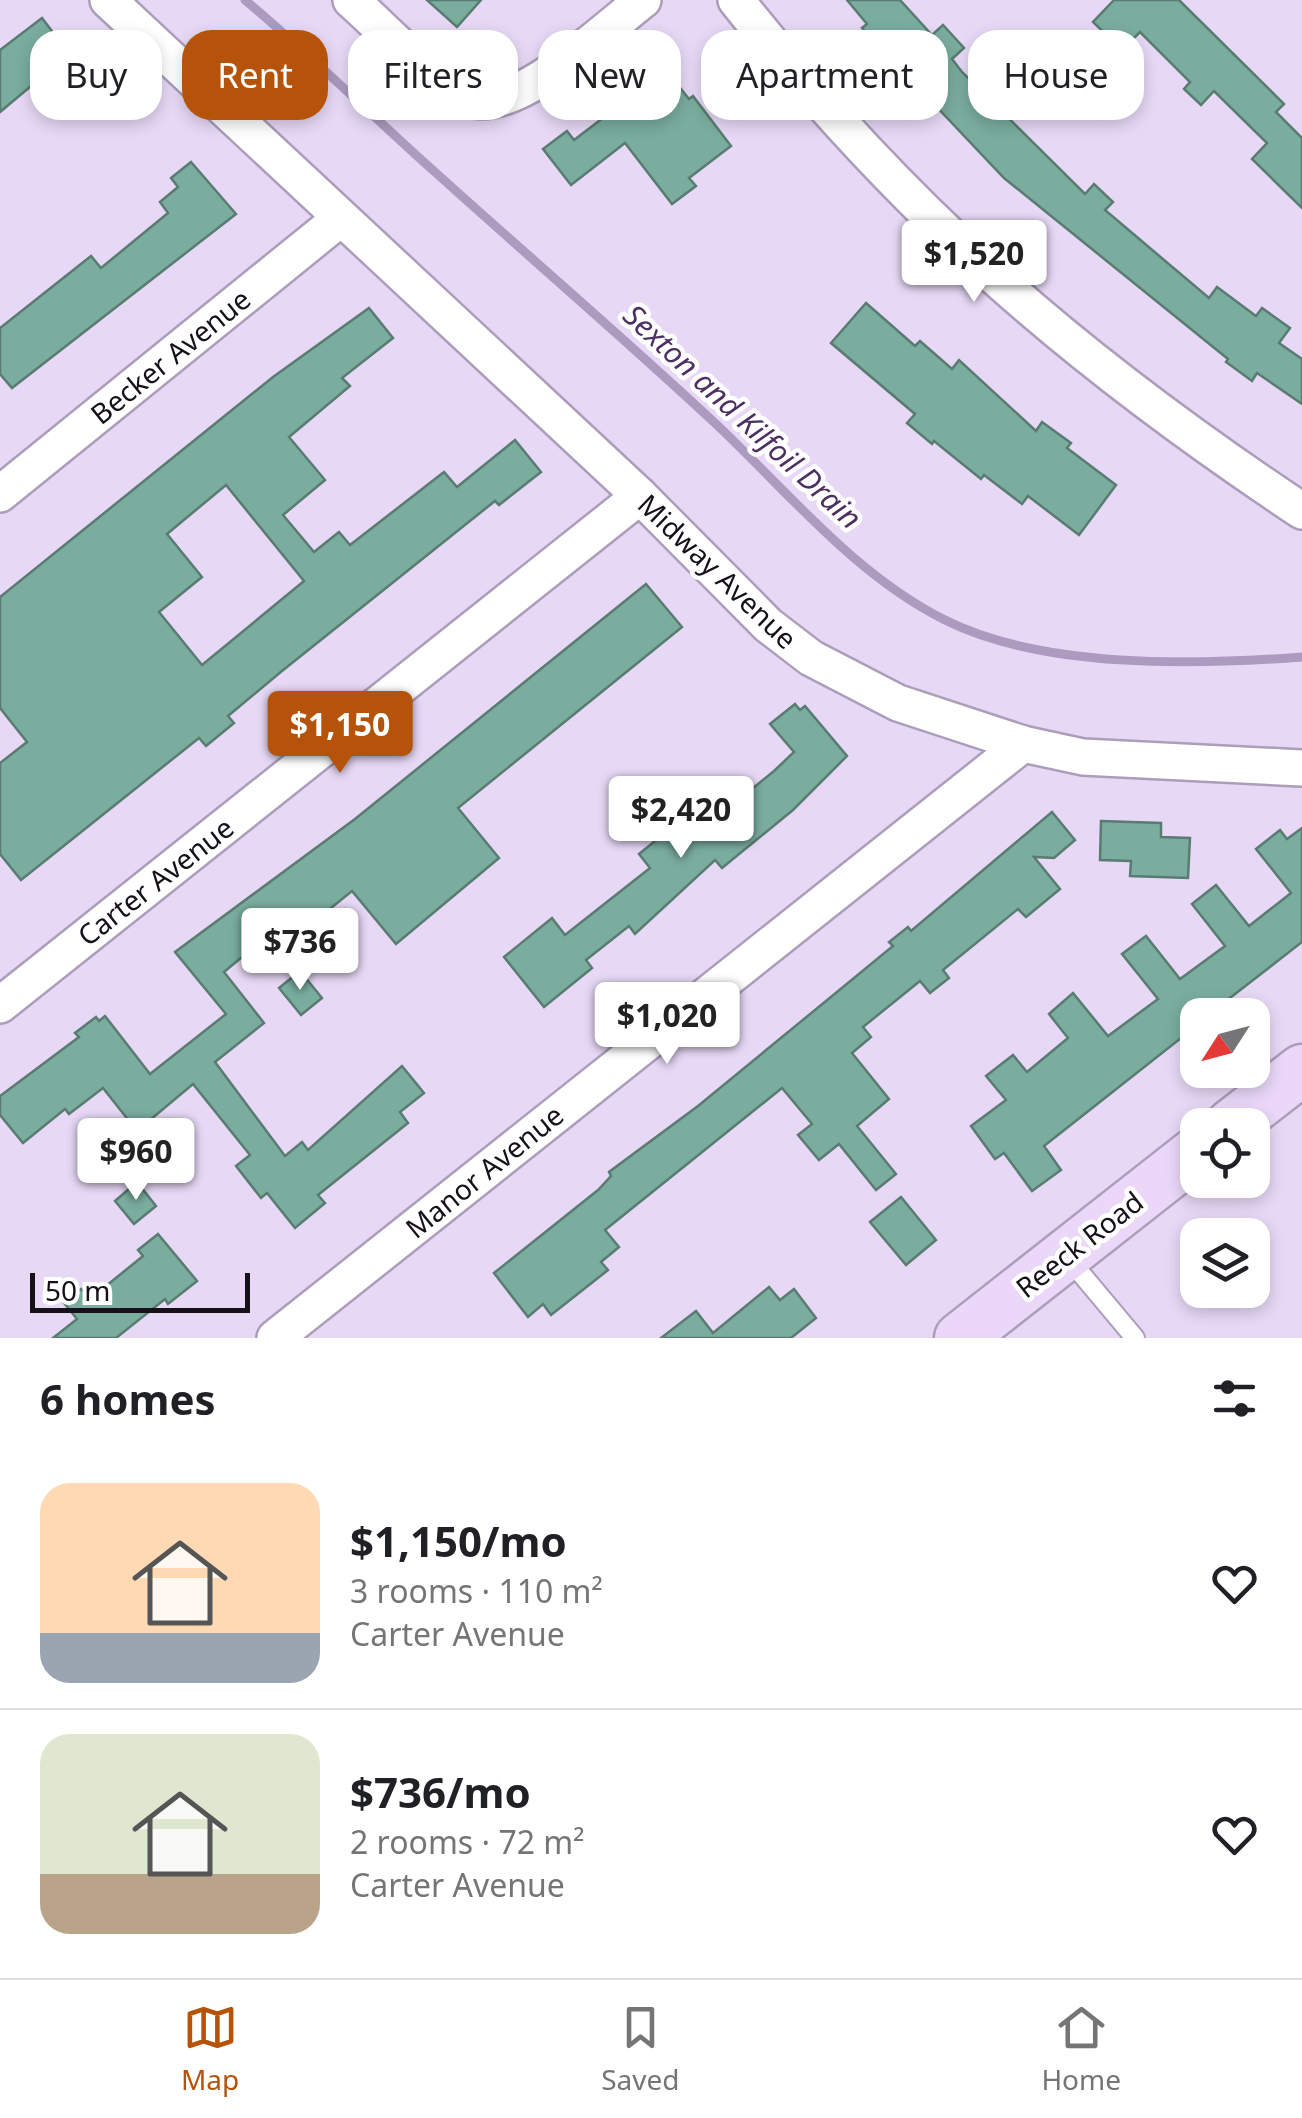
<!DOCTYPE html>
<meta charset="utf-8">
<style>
:root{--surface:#fff;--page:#f2f2f2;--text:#202124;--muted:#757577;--line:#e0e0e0;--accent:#b45309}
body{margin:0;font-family:"Noto Sans",sans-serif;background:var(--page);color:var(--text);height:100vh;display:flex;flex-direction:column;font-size:38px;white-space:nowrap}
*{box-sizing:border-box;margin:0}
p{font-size:32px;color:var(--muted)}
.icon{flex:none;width:55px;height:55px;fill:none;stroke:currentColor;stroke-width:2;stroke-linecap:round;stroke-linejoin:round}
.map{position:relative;height:1338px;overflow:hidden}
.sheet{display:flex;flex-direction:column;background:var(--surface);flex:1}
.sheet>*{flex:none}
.hud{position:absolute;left:30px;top:30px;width:1242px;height:90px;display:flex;gap:20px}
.needle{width:65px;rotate:234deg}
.tools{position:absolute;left:1180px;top:998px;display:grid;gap:20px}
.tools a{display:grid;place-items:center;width:90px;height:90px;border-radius:20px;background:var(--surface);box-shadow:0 5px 15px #0003;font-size:50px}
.scale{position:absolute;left:30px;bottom:25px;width:220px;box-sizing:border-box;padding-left:10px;border:5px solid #151019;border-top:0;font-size:28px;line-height:35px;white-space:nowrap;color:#151019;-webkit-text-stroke:8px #fff;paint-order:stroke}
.price{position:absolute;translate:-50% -85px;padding:0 22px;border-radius:10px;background:#fff;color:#222;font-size:32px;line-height:65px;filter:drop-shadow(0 2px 5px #0008)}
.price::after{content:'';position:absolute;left:50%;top:60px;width:30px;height:22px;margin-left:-15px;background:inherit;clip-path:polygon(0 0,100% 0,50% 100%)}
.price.on{background:var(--accent);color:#fff}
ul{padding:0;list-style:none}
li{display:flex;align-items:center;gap:30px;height:250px;padding:0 40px}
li+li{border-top:2px solid var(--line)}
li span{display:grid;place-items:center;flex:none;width:280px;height:200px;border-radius:30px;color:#555}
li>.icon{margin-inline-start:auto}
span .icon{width:120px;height:120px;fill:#fffc;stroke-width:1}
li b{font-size:42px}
h2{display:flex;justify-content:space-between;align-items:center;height:120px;padding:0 40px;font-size:42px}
.chip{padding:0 35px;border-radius:30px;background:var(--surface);box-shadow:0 5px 15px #0003;font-size:35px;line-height:90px}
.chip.on{background:var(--accent);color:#fff}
.menu{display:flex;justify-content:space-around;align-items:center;height:140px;border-top:2px solid var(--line);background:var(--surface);font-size:28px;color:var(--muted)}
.menu a{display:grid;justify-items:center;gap:5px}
.menu .on{color:var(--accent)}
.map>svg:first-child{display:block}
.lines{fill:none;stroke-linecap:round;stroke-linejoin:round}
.stream{stroke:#ad9abf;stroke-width:9}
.building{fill:#7aad9e;stroke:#597b71;stroke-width:2.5;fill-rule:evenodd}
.lane-casing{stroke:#ac9eba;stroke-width:22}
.street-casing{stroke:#ac9eba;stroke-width:40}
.secondary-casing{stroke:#ac9eba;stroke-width:55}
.lane{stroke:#fff;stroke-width:18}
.street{stroke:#fff;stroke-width:35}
.secondary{stroke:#ebd8f9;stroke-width:50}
.labels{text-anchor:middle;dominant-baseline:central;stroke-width:9;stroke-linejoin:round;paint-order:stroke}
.street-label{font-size:28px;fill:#151019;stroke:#fff}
.water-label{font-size:30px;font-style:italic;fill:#4c3062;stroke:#fff}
</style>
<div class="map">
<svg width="1302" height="1338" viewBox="0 0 1302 1338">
<rect width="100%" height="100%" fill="#e7d9f6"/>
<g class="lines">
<path class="stream" d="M245,0C311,55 371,115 435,172C529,257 624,338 716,424C788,492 855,575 945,620C1043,669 1195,665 1302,657"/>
</g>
<g class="building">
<path d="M427,0H481L457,27Z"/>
<path d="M847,0H900L932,35L943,25L964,48L952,59L962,72L1085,194L1094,184L1113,202L1105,210L1209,298L1217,287L1256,316L1262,308L1290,328L1279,343L1302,359V404L1257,373L1252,381L1226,362L1228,359L1004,178L862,28L867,24Z"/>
<path d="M1114,0H1179L1284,104L1276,112L1302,138V208L1252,159L1267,143L1214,91L1201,105L1184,89L1190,82L1140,32L1122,50L1093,22Z"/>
<path d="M42,18L74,60L47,81L43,76L0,112V50Z"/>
<path d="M666,70L689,99L693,96L731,146L689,178L696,186L672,204L625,143L571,185L543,149L567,131L574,140Z"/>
<path d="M191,162L236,214L12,388L0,374V328L91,256L101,268L168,213L160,202L178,187L171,178Z"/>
<path d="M866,303L915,346L920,341L952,369L959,360L1036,431L1042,422L1071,443L1067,448L1116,485L1079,535L1028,496L1022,504L984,475L981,479L934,441L932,444L907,423L915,414L831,343Z"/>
<path d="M369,308L393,338L342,378L350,386L289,437L325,480L283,515L314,552L339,532L350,545L444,472L457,487L515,440L541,472L499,505L495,501L282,671L228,716L234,723L206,746L199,738L21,880L0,854V763L27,742L0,708V597L273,377ZM226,485L304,581L202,665L159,612L202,577L167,534Z"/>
<path d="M646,584L682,627L458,808L499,858L396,944L352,891L289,942L294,948L276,963L259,943L224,972L264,1023L215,1062L285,1156L302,1142L308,1150L402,1066L424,1093L400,1112L408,1123L318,1195L325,1203L295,1228L267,1193L261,1198L236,1166L250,1155L193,1084L137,1131L103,1088L69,1114L65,1109L23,1143L0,1115V1096L79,1037L75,1033L96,1017L99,1021L105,1016L150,1074L226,1014L175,952L355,819Z"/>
<path d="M795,704L800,710L805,706L847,756L793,810L722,868L715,860L635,934L629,926L586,960L592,968L544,1007L504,957L552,918L565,935L650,868L639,854L670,829L683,845L774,771L794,752L770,724Z"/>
<path d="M1052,812L1075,840L1054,858L1034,857L1060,889L1026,917L1018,909L943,970L949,978L930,993L920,981L863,1027L871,1037L852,1053L889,1099L857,1126L896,1174L876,1190L839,1144L819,1160L798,1135L812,1124L782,1088L605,1230L619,1247L601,1262L608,1270L551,1315L543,1304L528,1317L494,1273L598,1190L611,1176L609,1172L698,1106L893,946L889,942L908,927L911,931Z"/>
<path d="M1101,821L1161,823V837L1190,838L1188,878L1130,876L1131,861L1100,860Z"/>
<path d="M1302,828V942L1208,1015H1198L1190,1031L1044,1146L1061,1170L1032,1191L1004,1153L995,1159L971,1126L1006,1100L986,1076L1013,1055L1027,1072L1068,1038L1049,1014L1073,993L1108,1036L1158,999L1122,954L1146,936L1180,979L1225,946L1192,904L1216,885L1249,926L1291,893L1256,849L1280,830L1287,839Z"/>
<path d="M300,971L322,998L301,1015L279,988Z"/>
<path d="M137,1182L156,1206L134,1224L115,1201Z"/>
<path d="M901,1197L936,1240L906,1265L870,1222Z"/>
<path d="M158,1234L197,1281L168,1304L165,1299L116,1338H53L77,1319L64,1303L81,1289L90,1299L143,1256L138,1250Z"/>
<path d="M769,1287L780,1300L794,1289L816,1318L791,1338H661L696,1311L713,1333Z"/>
</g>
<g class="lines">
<g class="lane-casing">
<path id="lane" d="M1068,1258L1135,1338"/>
</g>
<g class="street-casing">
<g id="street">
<path d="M108,0L640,496L768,625L811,658L898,703L1023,744L1083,757L1302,768"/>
<path d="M351,0C384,29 430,80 469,98C512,118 608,27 643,0"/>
<path d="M736,0C905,214 1076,361 1302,511"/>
<path d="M0,494L341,218"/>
<path d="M0,1005L640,496"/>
<path d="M275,1338L1023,744"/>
</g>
</g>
<g class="secondary-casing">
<g id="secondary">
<path d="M1231,1125L1302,1070"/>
<path d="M960,1338L1198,1151"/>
</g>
</g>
<use href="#lane" class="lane"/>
<use href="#street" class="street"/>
<use href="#secondary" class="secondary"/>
</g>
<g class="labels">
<g class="street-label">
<text transform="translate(170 356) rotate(-39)">Becker Avenue</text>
<text transform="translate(718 571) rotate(44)">Midway Avenue</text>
<text transform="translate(155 881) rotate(-38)">Carter Avenue</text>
<text transform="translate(484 1171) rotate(-39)">Manor Avenue</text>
<text transform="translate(1079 1244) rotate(-38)">Reeck Road</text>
</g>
<g class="water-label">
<text transform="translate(743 416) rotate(43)">Sexton and Kilfoil Drain</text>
</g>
</g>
</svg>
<div class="tools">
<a><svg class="needle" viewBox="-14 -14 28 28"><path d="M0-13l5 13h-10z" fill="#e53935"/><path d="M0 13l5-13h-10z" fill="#757577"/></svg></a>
<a><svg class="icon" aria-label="locate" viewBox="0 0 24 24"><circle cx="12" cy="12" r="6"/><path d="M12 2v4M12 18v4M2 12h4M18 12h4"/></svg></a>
<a><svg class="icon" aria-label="layers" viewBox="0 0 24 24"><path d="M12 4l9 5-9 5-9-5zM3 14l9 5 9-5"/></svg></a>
</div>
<div class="scale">50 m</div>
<b class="price" style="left:974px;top:305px">$1,520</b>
<b class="price on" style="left:340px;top:776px">$1,150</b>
<b class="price" style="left:681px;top:861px">$2,420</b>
<b class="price" style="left:300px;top:993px">$736</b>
<b class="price" style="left:667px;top:1067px">$1,020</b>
<b class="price" style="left:136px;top:1203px">$960</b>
<div class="hud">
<a class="chip">Buy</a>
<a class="chip on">Rent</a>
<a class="chip">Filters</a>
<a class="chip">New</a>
<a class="chip">Apartment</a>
<a class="chip">House</a>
</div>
</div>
<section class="sheet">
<h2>6 homes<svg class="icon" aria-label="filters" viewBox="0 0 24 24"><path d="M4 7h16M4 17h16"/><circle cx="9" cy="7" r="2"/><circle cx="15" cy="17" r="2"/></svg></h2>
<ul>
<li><span style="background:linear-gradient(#ffd9b3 75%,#9aa5b1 0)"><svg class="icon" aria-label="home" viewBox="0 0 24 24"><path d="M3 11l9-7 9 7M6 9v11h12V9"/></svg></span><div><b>$1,150/mo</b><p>3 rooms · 110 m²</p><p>Carter Avenue</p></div><svg class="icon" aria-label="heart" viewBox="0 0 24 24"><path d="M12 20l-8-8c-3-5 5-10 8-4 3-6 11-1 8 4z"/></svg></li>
<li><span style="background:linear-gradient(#dfe7d0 70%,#b9a48a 0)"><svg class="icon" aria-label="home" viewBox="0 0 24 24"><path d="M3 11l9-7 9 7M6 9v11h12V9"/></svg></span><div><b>$736/mo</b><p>2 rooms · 72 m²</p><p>Carter Avenue</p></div><svg class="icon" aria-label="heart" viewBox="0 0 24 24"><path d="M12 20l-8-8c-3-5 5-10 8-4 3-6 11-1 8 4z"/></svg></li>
</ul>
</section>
<nav class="menu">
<a class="on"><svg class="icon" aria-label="map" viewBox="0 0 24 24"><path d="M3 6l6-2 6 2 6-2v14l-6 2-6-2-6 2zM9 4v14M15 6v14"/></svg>Map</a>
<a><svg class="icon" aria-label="saved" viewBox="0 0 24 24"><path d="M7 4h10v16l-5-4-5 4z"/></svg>Saved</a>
<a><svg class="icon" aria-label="home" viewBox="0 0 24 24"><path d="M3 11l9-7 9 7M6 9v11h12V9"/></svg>Home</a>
</nav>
